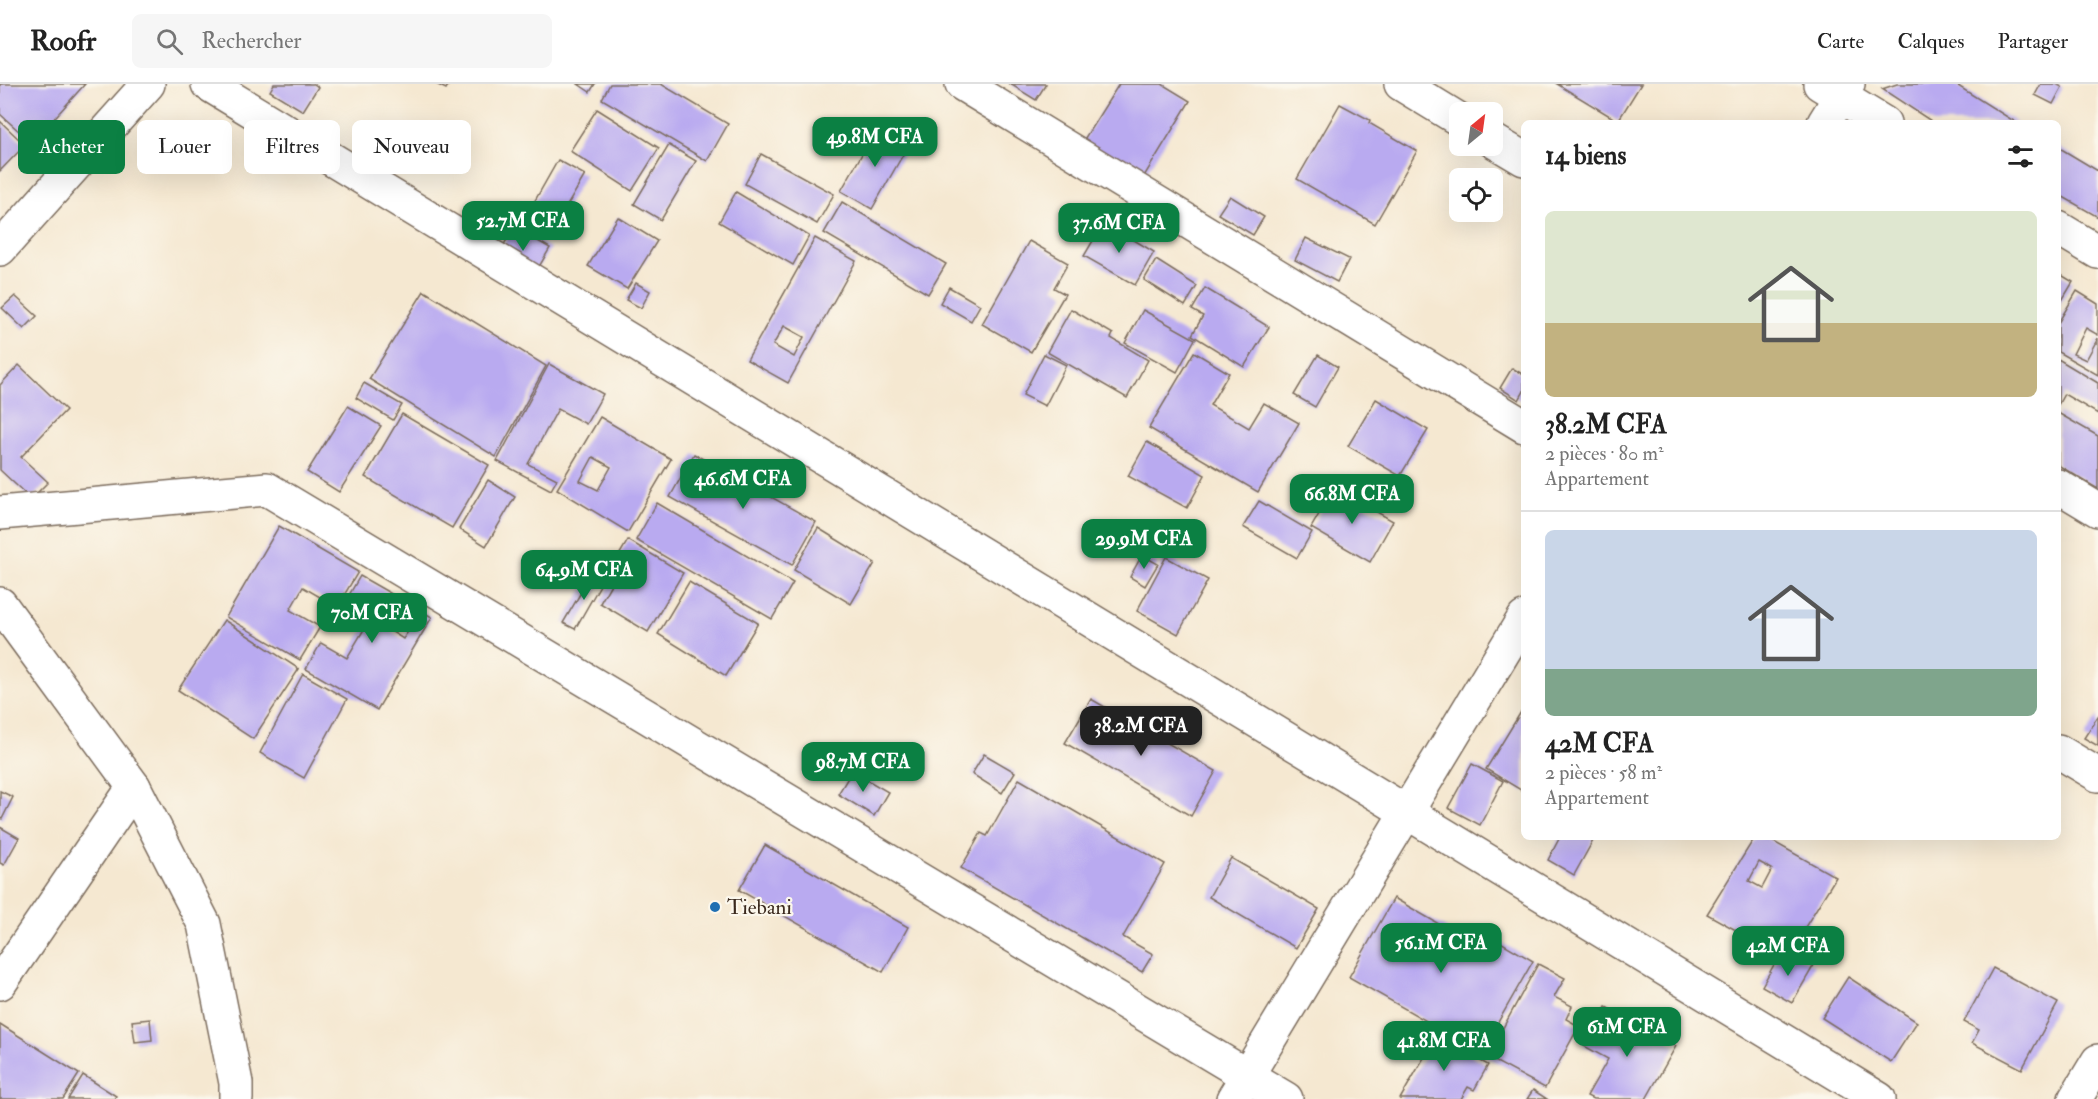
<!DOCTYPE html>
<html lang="fr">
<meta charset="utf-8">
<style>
:root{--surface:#fff;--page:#f6f6f6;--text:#222;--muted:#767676;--line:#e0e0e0;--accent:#0b8043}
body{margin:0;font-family:"IM FELL Double Pica",serif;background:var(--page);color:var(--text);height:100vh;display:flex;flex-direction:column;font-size:22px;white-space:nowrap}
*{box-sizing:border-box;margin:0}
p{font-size:20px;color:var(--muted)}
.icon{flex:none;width:33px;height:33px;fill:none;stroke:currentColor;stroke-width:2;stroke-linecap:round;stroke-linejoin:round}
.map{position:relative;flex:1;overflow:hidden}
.panel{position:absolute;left:1521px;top:36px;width:540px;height:720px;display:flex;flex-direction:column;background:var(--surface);border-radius:9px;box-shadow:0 6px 24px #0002}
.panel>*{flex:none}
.banner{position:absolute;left:18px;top:36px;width:570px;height:54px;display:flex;gap:12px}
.needle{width:39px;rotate:29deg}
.buttons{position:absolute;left:1449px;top:18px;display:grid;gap:12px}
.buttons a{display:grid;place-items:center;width:54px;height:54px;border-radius:9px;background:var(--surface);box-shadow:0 6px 24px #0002;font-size:30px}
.price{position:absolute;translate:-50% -51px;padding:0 14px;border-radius:12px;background:var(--accent);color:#fff;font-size:20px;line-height:39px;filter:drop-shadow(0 2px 3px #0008)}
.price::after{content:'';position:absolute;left:50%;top:36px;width:18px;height:14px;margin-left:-9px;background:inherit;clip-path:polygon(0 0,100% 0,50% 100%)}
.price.on{background:#222;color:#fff}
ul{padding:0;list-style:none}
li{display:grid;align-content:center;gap:12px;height:318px;padding:0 24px}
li+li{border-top:2px solid var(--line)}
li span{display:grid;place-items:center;height:186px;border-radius:9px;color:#555}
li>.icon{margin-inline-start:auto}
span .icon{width:108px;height:108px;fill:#fffc;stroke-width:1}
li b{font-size:26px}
h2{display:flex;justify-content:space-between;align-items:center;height:72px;padding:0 24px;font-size:26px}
.chip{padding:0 21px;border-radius:9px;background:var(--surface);box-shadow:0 6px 24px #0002;font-size:21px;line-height:54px}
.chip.on{background:var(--accent);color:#fff}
header{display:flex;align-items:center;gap:36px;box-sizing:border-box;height:84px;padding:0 30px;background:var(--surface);border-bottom:2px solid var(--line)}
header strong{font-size:28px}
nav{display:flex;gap:33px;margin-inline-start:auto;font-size:21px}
.search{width:420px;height:54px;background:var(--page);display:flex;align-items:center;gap:15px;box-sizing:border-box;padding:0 21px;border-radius:9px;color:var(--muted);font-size:22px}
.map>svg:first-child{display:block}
.building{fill:#b9aaf0;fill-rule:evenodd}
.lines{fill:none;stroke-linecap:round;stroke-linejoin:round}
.minor-casing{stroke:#7c6c5d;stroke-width:36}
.major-casing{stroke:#7c6c5d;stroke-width:36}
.minor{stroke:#fff;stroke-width:33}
.major{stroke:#fff;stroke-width:33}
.poi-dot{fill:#1f6fb2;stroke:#fbf7ec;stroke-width:2}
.labels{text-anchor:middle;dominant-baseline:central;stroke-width:4.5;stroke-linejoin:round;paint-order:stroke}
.poi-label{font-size:21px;fill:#3b2a1e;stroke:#fbf7ec;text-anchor:start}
</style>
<header>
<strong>Roofr</strong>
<div class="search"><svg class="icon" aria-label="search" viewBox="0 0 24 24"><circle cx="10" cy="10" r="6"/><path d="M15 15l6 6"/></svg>Rechercher</div>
<nav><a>Carte</a><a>Calques</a><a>Partager</a></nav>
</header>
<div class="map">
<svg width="2098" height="1015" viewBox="0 0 2098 1015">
<rect width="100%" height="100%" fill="#fbf7ec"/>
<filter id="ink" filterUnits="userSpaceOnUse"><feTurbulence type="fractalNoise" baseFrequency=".0167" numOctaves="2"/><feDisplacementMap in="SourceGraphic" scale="12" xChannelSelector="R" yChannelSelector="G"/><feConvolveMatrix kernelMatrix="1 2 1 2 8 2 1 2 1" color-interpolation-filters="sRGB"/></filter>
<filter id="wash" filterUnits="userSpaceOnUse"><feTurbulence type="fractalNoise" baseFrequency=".008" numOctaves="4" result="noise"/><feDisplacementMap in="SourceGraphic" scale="24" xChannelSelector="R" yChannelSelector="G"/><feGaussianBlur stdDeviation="1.35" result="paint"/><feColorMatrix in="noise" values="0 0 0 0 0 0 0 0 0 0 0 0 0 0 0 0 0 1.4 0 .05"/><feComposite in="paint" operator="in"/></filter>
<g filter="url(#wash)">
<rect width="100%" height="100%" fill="#f5e8d1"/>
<g id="blocks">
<g class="building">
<path d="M0,0H85L32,59L0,30Z"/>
<path d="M274,0H314L318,3L303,27L270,7Z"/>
<path d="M436,0H449L446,5Z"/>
<path d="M578,0H595L590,8Z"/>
<path d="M610,0H661L728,40L707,77L602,15Z"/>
<path d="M1010,0H1046L1036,16Z"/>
<path d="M1119,0H1162L1190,17L1143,94L1083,57Z"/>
<path d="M1557,0H1641L1618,37Z"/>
<path d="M1897,0H1955L2017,39H1934L1882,5Z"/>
<path d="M2041,0H2056L2062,3L2053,20L2035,11Z"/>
<path d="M1340,20L1370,36L1369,39L1417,67L1375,140L1297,95Z"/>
<path d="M597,25L659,64L632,107L570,67Z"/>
<path d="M0,37L25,61L0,87Z"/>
<path d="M878,42L909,60L872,125L841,107Z"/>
<path d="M669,61L696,77L661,136L634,120Z"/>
<path d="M2058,63L2098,87V133L2058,110Z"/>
<path d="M761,70L834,110L817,140L745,100Z"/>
<path d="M558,76L585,91L550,151L524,136Z"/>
<path d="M736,108L809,152L793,181L719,138Z"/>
<path d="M1230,112L1264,133L1253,151L1218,130Z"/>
<path d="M842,118L946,180L928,210L824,149Z"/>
<path d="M618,133L657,157L627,205L588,182Z"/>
<path d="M1104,138L1154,168L1135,201L1084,172Z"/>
<path d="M514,143L550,164L533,193L497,173Z"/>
<path d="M815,154L856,177L788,299L747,276ZM784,242L804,253L794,273L773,261Z"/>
<path d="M1306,154L1349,175L1337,198L1295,176Z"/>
<path d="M1029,157L1068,179L1054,204L1065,210L1031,268L982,240Z"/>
<path d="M1156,176L1197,202L1185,222L1144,196Z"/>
<path d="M2058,189L2073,198L2058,223Z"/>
<path d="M636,199L650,207L641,224L626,216Z"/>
<path d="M949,203L980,221L971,237L940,219Z"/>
<path d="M1205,204L1269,243L1244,283L1192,251L1203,232L1192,226Z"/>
<path d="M424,207L546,282L496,373L369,295Z"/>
<path d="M2077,207L2098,220V251L2086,244L2073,270L2086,276L2098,254V291L2058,268V239Z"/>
<path d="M15,212L37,232L24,245L2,224Z"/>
<path d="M1071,225L1113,250L1111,254L1148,276L1127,314L1047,268Z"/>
<path d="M1143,226L1195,255L1177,288L1125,259Z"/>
<path d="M1194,268L1229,289L1210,321L1249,344L1264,319L1299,339L1258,408L1149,344Z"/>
<path d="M1044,270L1066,281L1045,322L1023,311Z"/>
<path d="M1318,271L1338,283L1315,323L1294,311Z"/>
<path d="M2058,275L2098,299V330L2064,310L2058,321Z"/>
<path d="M549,280L603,310L586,340L558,325L528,380L557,395L551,406L497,377Z"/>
<path d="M19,281L66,326L21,373L48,398L31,415L0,386V301Z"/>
<path d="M1512,284L1524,291V307L1519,316L1500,304Z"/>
<path d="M364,299L402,321L393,336L356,314Z"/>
<path d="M1376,315L1428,346L1400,392L1348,362Z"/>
<path d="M348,322L381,342L339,408L307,388Z"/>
<path d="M2058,329L2098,352V405L2058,381Z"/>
<path d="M402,330L489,381L452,444L365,393Z"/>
<path d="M600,333L671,375L628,448L557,405ZM593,373L611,383L598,406L580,397Z"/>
<path d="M1147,358L1205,391L1187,424L1128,392Z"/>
<path d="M694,370L816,438L792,481L670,413Z"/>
<path d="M488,396L515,413L486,462L459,445Z"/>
<path d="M1334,404L1393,437L1370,478L1311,444Z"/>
<path d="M1259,417L1312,448L1297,474L1243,443Z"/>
<path d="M657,419L793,499L772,535L636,456Z"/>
<path d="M279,442L358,488L337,523L303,503L290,526L320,543L300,576L226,533Z"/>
<path d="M818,444L875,479L851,520L794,486Z"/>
<path d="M628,456L683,489L648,548L600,519L611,500L604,497Z"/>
<path d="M1142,471L1158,480L1145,502L1130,493Z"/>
<path d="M1166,473L1208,496L1178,550L1137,527Z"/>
<path d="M593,488L604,494L575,545L563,539Z"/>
<path d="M360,492L432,533L377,626L306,585L321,559L347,574L366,542L340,527ZM393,532L411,543L403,555L386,544Z"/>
<path d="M689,498L758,539L726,592L658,550Z"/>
<path d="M224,536L299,585L253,655L178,606Z"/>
<path d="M303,590L347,615L304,694L260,669Z"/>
<path d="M1091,615L1216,687L1191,732L1065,659Z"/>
<path d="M1524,623V708L1486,685Z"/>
<path d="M2098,632V662L2084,654Z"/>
<path d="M984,670L1015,688L1002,709L972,690Z"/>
<path d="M1472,680L1503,697L1480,741L1448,724Z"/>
<path d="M852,687L888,708L874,732L838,710Z"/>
<path d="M1019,695L1165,780L1123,853L1153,870L1142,888L961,784L981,749L987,752Z"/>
<path d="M0,707L13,713L2,735L0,734Z"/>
<path d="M0,743L19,754L4,781L0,779Z"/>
<path d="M1560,753H1595L1574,791L1548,776Z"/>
<path d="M1755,753H1765L1836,793L1786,874L1707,830ZM1759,778L1772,785L1762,804L1749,797Z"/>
<path d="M765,761L908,843L883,888L739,806Z"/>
<path d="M1231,774L1319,825L1296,864L1209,813Z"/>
<path d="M1394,814L1480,864L1487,850L1533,877L1481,968L1349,893Z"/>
<path d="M1793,870L1814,881L1792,919L1762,902L1779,872L1789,878Z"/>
<path d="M1538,880L1565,894L1554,913L1572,922L1566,935L1579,942L1545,1004L1487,973Z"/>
<path d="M1993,884L2058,919L2022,985L1972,959L1979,946L1964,938Z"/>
<path d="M1848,893L1917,938L1891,978L1822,934Z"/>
<path d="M1606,923L1676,962L1646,1015H1593L1587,1012L1608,975L1584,962Z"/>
<path d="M150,935L152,956L135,958L132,937Z"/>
<path d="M0,940L79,990L63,1015H0Z"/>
<path d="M1431,949L1488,981L1474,1006L1468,1003L1461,1015H1400L1426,970L1421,968Z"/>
<path d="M83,991L116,1012L114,1015H68Z"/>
<path d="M1533,1006L1547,1015H1527Z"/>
</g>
</g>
</g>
<g filter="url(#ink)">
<use href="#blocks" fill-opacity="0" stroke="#7c6c5d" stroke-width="1.5"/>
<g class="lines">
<g class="minor-casing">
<g id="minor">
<path d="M208,0L1879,1015"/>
<path d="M962,0L1524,342"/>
<path d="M1401,0L1460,36"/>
<path d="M1820,0L1884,39"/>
<path d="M1824,39L1848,0"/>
<path d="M1492,56L1524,75"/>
<path d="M2058,144L2098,168"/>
<path d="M2058,402L2098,426"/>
<path d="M0,429L267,405L1286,1015"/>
<path d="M0,520L134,703L204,840L236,999V1015"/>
<path d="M2058,667L2098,691"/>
<path d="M0,899L134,703"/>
<path d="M1233,1015L1524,534"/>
<path d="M2075,1015L2098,977"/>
</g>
</g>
<g class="major-casing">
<path id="major" d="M0,165L148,0"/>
</g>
<use href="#minor" class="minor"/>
<use href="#major" class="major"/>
</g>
</g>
<circle class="poi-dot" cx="715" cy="823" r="6"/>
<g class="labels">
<g class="poi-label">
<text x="727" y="823">Tiebani</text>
</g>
</g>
</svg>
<div class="buttons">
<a><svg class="needle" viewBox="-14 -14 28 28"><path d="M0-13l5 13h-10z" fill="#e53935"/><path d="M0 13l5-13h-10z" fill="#767676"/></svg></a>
<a><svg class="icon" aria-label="locate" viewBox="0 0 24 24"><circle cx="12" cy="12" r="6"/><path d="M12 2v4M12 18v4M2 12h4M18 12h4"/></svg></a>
</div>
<b class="price" style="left:875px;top:84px">49.8M CFA</b>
<b class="price" style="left:523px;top:168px">52.7M CFA</b>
<b class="price" style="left:1119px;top:170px">37.6M CFA</b>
<b class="price" style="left:743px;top:426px">46.6M CFA</b>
<b class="price" style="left:1352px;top:441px">66.8M CFA</b>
<b class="price" style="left:1144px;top:486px">29.9M CFA</b>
<b class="price" style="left:584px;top:517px">64.9M CFA</b>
<b class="price" style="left:372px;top:560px">70M CFA</b>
<b class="price on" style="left:1141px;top:673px">38.2M CFA</b>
<b class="price" style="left:863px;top:709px">98.7M CFA</b>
<b class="price" style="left:1441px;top:890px">56.1M CFA</b>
<b class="price" style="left:1788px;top:893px">42M CFA</b>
<b class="price" style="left:1627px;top:974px">61M CFA</b>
<b class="price" style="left:1444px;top:988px">41.8M CFA</b>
<div class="banner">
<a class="chip on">Acheter</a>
<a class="chip">Louer</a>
<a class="chip">Filtres</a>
<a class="chip">Nouveau</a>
</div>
<section class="panel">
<h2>14 biens<svg class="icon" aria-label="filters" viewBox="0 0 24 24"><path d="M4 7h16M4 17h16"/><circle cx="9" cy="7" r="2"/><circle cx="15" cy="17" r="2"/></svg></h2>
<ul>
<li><span style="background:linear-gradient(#dfe7d0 60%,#c2b280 0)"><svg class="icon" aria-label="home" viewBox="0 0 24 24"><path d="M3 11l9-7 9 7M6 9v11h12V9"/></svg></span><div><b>38.2M CFA</b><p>2 pièces · 80 m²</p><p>Appartement</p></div></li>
<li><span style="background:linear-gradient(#c9d6e8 75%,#7fa58c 0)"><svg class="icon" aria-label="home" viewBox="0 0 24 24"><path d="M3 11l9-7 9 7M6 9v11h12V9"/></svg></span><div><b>42M CFA</b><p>2 pièces · 58 m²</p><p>Appartement</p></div></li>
</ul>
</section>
</div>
